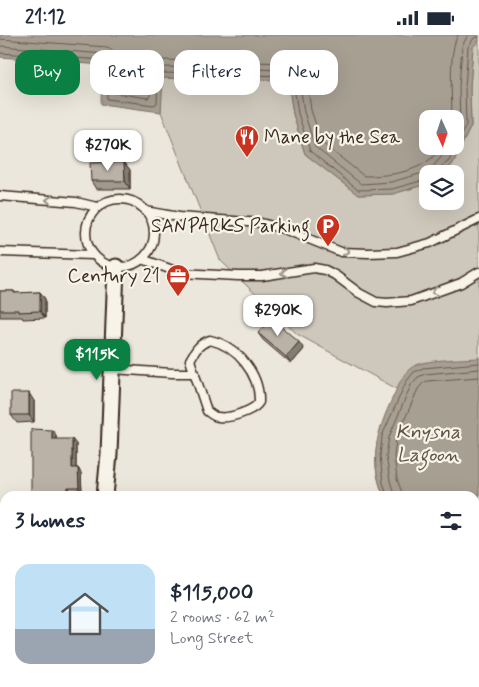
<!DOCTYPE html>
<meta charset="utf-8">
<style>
:root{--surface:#fff;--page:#f6f6f7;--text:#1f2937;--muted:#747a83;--line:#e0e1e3;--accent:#0b8043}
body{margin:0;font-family:Mynerve,sans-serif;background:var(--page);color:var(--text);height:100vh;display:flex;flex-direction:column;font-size:19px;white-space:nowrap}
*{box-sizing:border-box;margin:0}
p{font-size:16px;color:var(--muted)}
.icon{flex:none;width:28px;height:28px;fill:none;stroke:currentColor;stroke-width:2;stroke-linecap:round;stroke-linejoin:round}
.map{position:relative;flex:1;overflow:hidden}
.panel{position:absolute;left:0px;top:456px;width:480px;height:196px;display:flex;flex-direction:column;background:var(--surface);border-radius:15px 15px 0 0;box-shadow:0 5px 20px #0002}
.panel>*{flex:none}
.guide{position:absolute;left:15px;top:15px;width:450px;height:45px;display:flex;gap:10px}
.needle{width:32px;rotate:177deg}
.tools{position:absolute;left:419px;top:75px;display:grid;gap:10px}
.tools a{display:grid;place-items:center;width:45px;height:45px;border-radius:10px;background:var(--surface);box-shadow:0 5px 20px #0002;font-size:25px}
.price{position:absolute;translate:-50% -42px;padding:0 11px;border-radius:10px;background:#fff;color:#222;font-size:16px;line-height:32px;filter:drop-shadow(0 1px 2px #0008)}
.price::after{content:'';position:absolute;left:50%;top:30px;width:15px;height:11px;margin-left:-8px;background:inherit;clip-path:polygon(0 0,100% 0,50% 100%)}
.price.selected{background:var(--accent);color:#fff}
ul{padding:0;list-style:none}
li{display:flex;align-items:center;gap:15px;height:125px;padding:0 15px}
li+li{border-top:1px solid var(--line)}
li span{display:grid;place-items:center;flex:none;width:140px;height:100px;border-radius:15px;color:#555}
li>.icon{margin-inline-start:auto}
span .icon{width:60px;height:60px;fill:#fffc;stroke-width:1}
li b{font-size:21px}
h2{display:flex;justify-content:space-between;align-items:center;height:60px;padding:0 15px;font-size:21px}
.chip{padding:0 18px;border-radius:15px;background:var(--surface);box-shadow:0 5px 20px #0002;font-size:18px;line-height:45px}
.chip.selected{background:var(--accent);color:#fff}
.status{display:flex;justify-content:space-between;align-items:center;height:35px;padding:0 25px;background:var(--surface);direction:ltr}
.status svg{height:14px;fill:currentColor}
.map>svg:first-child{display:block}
.green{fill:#cec8bc;stroke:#84796d}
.water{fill:#a89f93;stroke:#7c7064;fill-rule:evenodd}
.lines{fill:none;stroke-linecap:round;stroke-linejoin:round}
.shore{stroke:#67594d;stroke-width:1}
.service-casing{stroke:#3b2a1e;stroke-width:11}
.minor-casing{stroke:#3b2a1e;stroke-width:19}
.service{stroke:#f7f3e8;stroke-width:8}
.minor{stroke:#f7f3e8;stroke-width:15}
.wall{fill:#a09990;stroke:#3b2a1e}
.shaded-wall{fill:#827d75;stroke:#3b2a1e}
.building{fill:#bab2a7;stroke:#3b2a1e}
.oneway{stroke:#998e83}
.labels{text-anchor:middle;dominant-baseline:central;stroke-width:4.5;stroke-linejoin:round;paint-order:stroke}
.poi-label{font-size:19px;fill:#3b2a1e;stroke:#f7f3e8;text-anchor:end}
.water-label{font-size:20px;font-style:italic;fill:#615347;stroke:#f7f3e8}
</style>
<div class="status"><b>21:12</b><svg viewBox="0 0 49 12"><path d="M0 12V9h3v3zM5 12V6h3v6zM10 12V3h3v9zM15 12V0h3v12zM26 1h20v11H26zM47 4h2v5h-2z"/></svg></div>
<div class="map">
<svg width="479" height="652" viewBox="0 0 479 652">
<rect width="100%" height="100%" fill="#ece7dc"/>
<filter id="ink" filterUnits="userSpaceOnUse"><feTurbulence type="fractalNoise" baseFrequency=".02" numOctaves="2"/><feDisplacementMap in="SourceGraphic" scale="10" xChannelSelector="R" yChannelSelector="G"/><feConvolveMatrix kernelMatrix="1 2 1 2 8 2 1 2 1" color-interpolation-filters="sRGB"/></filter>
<g filter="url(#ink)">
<path class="green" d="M479,5V652H428L427,648H475V461H384C366,421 380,392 397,354L297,299L220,225L161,77L162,43L288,46L293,79L305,119L358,160L393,159L423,150L427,147L428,166H455V139H440L452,130L471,91L470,52L473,12Z"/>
<g class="water">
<path d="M0,0H479V5L473,12L470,52L471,91L452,130L440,139H428L427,147L423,150L393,159L358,160L305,119L293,79L288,46L163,43L161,77L101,69L102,30L0,22ZM428,84H455V111H428Z"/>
<path d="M479,323V652H428L427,648H475V461H384C368,425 377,396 393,362C398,352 402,339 411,333C422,324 464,324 479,323Z"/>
</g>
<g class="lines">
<g class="shore">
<path d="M0,4L107,12C125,20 119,36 121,52L140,55L143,53C144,39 146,28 161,25L294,28L302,34L306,41L311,75L322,108L364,141C390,141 428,137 441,111"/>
<path d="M0,11L105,19C119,27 112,45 114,58L148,63L150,61C151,50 149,38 161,32L292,35L296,38L299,43L304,77L315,112L361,149L391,147L423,138L430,137C435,127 443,122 449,111"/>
<path d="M0,18L103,25L107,30V64L154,70L157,68L158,43L162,38L289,41L293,45L298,78L310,116L358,155L392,154L428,144"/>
<path d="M452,84C452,64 448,16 458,0"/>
<path d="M455,99L460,88L459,52L462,11L468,0"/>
<path d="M438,139L439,133L449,126L466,90L465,52L468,12L474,3L479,2"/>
<path d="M388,461L383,448L380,421L382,401L406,347L414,337L423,333L479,328"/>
<path d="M395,461L390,446L386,421L389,402L411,350L418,342L425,339L479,334"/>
<path d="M402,461L401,455L397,444L394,421L396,404L418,354L423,348L427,346L479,342"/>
</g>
<g class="service-casing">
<g id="service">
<path d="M0,161L76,167L97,172"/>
<circle cx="120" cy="198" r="34"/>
<path d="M145,176L179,182L261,188L284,194L341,217L368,218L397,217L430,208L479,184"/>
<path d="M0,217L93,220"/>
<path d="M142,224L181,238L238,241H262L314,233L325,235L335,240L359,258L376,267L387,268L411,266L461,248L479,237"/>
<path d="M210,305C237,311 260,339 259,367C254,376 229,384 218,382C214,382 211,379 207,376L190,325C196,314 199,309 210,305Z"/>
<path d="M112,334L172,338H195"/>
<path d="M0,533L5,534"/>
</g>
</g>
<g class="minor-casing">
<g id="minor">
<path d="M105,461L109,419L116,232"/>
<path d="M90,652V648"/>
</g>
</g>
<use href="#service" class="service"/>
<use href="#minor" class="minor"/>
</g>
<g class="wall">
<path d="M124,127L130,135V154H96L91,146Z"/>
<path d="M0,256H14L16,258L40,257L45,264V283L23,284L22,282H0Z"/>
<path d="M258,298L304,314L291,329L263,305Z"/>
<path d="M34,366V387L17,388L11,380Z"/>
<path d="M56,400V404L76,409V433H78L81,438L82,458L31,461Z"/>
</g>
<g class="shaded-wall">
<path d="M124,127L130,135V154L125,146Z"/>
<path d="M40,257L45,264V283L40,276Z"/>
<path d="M299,307L304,314L291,329L286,322Z"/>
<path d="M29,358L34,366V387L29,380Z"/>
<path d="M52,395L56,400V409L52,404Z"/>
<path d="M72,404L76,409V438L72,433Z"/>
<path d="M78,433L81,438L82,458L79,453Z"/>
<path d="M68,453L72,458V461H68Z"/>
<path d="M57,648H60L62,650V652H56Z"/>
</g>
<g class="building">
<path d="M124,127L125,146H91L90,128Z"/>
<path d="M0,256H14V258L40,257V276L18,277V275H0Z"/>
<path d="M271,283L299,307L286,322L258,298Z"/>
<rect x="11" y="358" width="18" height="22"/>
<path d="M31,394L52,395V404H72V433H78L79,453H68V461H31Z"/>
<rect x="3" y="550" width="2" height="16"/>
<path d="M37,648H57L56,652H27V649H37Z"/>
</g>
<defs><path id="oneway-chevron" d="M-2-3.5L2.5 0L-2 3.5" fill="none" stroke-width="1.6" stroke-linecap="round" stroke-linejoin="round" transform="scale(1.25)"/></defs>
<g class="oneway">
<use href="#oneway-chevron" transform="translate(49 165) rotate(-175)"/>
<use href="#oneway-chevron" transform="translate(346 216) rotate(7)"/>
<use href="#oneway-chevron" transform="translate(284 238) rotate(172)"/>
<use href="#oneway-chevron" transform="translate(435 257) rotate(161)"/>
</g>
</g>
<defs>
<g id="restaurant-pin" transform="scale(1.25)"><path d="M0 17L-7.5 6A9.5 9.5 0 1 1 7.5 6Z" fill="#c8321e" stroke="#f7f3e8"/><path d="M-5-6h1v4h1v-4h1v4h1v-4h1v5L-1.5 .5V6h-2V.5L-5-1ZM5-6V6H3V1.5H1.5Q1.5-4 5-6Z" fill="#fff"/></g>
<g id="parking-pin" transform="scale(1.25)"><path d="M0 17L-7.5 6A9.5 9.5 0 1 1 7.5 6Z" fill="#c8321e" stroke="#f7f3e8"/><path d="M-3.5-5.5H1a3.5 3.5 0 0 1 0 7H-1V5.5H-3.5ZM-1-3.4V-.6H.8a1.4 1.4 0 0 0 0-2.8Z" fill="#fff"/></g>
<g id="office-pin" transform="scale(1.25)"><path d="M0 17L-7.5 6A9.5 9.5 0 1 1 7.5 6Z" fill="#c8321e" stroke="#f7f3e8"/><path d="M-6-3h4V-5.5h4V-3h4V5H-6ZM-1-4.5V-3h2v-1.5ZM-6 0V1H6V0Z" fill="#fff"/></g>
</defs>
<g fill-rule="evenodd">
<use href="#restaurant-pin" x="247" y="102"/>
<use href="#parking-pin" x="328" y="191"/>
<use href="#office-pin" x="178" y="241"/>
</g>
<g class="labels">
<g class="poi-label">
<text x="264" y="102" text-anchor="start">Mane by the Sea</text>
<text x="310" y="191">SANPARKS Parking</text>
<text x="160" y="241">Century 21</text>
</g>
<g class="water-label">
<text x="428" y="397">Knysna<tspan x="428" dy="23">Lagoon</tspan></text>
</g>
</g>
</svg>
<div class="tools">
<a><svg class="needle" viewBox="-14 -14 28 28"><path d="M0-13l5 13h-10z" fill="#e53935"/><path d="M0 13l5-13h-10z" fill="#747a83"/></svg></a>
<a><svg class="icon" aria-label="layers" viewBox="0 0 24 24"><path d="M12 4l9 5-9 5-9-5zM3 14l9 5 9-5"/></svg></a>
</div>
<b class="price" style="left:108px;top:137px">$270K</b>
<b class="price" style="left:278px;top:302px">$290K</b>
<b class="price selected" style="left:97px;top:346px">$115K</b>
<div class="guide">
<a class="chip selected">Buy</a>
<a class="chip">Rent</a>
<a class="chip">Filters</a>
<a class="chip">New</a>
</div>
<section class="panel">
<h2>3 homes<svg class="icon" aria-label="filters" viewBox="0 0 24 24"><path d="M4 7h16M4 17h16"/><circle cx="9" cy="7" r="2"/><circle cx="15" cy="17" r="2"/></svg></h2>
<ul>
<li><span style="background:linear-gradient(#bfe0f5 65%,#9aa5b1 0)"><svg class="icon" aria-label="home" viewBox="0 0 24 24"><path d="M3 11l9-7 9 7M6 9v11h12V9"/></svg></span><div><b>$115,000</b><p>2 rooms · 62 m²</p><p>Long Street</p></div></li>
</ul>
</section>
</div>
